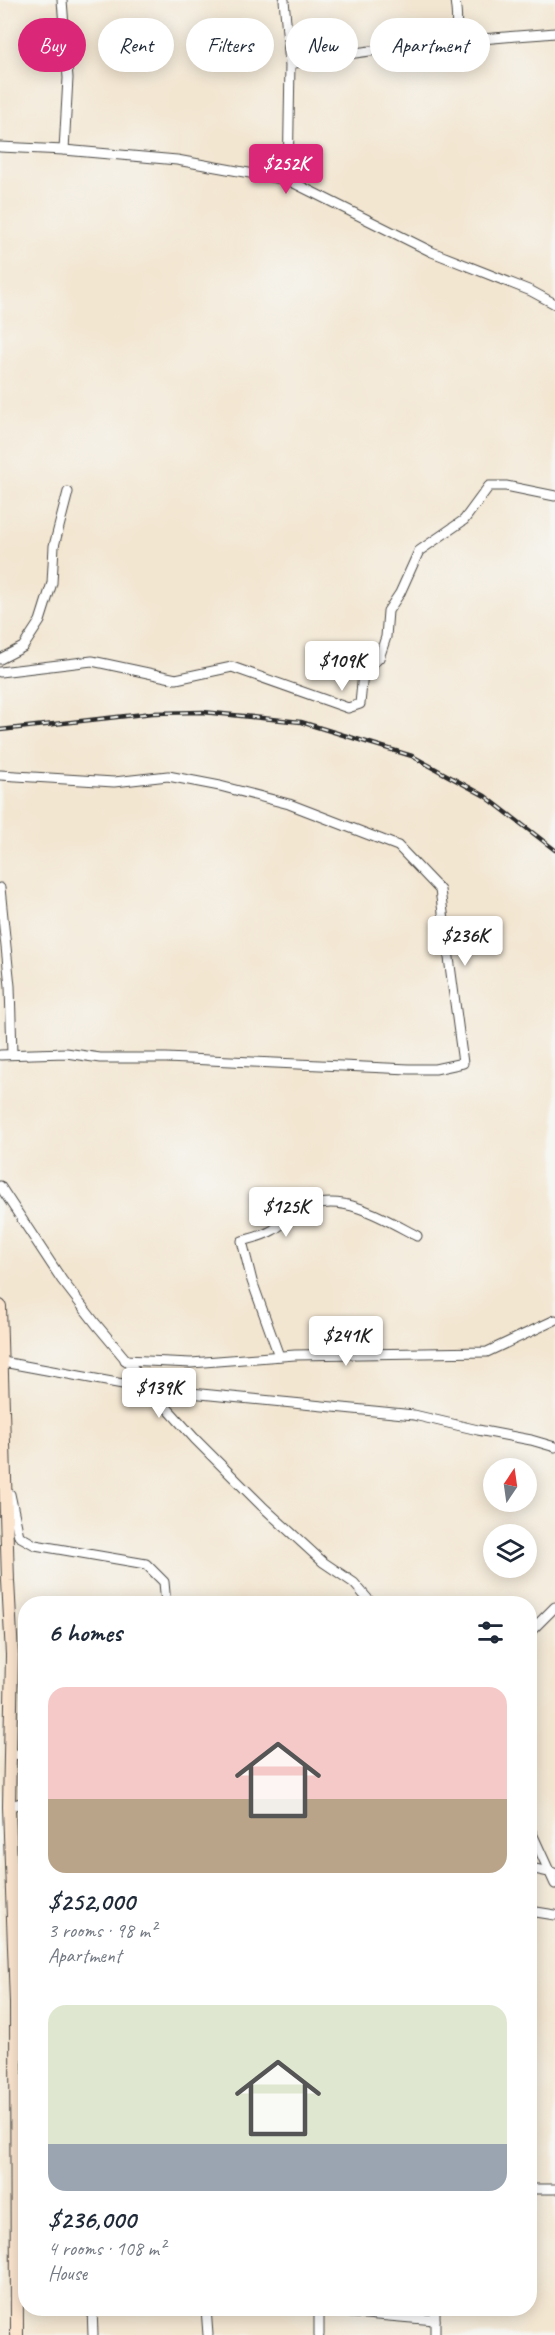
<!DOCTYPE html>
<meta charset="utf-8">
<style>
:root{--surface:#fff;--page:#f6f6f7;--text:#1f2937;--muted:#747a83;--accent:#db2777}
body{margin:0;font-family:Caveat,sans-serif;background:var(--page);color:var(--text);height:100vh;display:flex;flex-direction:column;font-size:22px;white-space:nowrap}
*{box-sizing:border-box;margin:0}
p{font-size:20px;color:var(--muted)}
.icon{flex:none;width:33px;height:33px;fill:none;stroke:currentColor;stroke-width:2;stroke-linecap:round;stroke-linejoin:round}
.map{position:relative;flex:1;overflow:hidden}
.sheet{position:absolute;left:18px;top:1596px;width:519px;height:720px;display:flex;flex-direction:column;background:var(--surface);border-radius:24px;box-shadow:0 3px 15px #0003}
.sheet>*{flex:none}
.hud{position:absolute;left:18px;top:18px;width:519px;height:54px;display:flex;gap:12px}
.needle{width:39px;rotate:13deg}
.buttons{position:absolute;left:483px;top:1458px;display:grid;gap:12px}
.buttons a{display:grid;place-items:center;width:54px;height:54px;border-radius:50%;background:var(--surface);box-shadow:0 3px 15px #0003;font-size:30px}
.price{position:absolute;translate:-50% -51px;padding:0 14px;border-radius:6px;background:#fff;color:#222;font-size:20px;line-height:39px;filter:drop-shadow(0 2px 3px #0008)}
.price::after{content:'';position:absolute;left:50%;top:36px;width:18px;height:14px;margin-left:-9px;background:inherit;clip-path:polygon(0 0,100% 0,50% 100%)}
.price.current{background:var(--accent);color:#fff}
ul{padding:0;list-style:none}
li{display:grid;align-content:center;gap:12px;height:318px;padding:0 30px}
li span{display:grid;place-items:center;height:186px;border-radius:18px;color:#555}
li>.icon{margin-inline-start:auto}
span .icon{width:108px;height:108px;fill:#fffc;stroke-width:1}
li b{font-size:26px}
h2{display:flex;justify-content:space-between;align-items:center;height:72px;padding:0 30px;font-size:26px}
.chip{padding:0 21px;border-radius:27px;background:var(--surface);box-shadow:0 3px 15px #0003;font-size:21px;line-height:54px}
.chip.current{background:var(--accent);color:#fff}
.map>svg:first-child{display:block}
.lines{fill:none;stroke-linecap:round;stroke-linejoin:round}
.minor-casing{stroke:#494744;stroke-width:11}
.secondary-casing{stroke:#494744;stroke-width:14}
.minor{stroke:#fff;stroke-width:9}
.secondary{stroke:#fbe5cf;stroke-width:12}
.rail-casing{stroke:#2b2b2b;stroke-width:4.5}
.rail{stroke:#f6f6f2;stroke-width:2;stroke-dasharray:7;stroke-linecap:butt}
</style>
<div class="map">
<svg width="555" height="2335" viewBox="0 0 555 2335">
<rect width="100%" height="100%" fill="#f6f6f2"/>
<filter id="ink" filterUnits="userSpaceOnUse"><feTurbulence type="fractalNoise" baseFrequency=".0167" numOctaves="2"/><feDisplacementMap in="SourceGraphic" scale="12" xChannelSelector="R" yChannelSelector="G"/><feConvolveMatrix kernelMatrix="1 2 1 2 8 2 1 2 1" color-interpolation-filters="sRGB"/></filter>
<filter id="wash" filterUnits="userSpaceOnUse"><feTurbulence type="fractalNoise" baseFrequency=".008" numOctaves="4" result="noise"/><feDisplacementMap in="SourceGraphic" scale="24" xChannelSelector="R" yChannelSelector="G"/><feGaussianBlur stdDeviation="1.35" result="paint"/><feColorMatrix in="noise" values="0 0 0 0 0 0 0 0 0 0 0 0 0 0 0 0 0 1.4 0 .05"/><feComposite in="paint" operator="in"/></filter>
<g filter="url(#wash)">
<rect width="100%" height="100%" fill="#f3e6d1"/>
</g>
<g filter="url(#ink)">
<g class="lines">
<g class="minor-casing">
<g id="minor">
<path d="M62,0L68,78L64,150"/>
<path d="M284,0L290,64L288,180"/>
<path d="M446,42C460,31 457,17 455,0"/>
<path d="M290,64C377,47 466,40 555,33"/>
<path d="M0,147L64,150L177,160L288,180L432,252L531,291L555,304"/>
<path d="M0,659L23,647L40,621L52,583L54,546L68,492"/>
<path d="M0,672L92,661L176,679L232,667L348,708L360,704L363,673L379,658L386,637L388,611L400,593L419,551L464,520L489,486H506L555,496"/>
<path d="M0,775L114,782L168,776L220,786L289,804L398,846L440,890L463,1063L435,1069H409L166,1058H100L66,1053L0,1055"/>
<path d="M0,888L10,986L12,1054"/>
<path d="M0,1186L62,1280L96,1324L158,1398L195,1439L262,1506L323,1562L354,1583L372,1604"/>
<path d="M279,1356L252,1281L242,1241C253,1238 263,1236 273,1230C285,1222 298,1211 312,1206C347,1194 388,1221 417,1236"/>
<path d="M125,1360L191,1363L295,1355L487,1352L555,1320"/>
<path d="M3,1362L150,1389L414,1415L478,1430L531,1440L555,1447"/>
<path d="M10,1494L19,1536L35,1545L146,1564L164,1582L166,1604"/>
<path d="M530,1632L555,1607"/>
<path d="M10,1753L26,1756"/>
<path d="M9,1807L26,1801"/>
<path d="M530,1829L555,1884"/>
<path d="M530,1868L554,1873"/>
<path d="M530,1911L555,1915"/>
<path d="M530,2189H555"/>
<path d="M92,2308L93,2335"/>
<path d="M206,2308L208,2335"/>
<path d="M319,2308V2335"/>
<path d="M435,2308V2335"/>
<path d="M319,2310L435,2320"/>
</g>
</g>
<g class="secondary-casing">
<path id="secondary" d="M0,1306L8,1581L12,1655L9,1807L16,2003L17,2335"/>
</g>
<use href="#minor" class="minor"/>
<use href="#secondary" class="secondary"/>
<g class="rail-casing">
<path id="rail" d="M0,730L153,713L203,712L301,722L412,756L485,796L555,850"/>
</g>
<use href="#rail" class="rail"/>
</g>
</g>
</svg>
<div class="buttons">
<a><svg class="needle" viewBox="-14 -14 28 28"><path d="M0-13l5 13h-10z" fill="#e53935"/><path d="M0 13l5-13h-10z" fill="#747a83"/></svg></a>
<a><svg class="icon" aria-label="layers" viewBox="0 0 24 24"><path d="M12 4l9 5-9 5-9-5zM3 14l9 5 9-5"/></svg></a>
</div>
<b class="price current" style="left:286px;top:195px">$252K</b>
<b class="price" style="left:342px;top:692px">$109K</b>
<b class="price" style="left:465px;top:967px">$236K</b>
<b class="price" style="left:286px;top:1238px">$125K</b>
<b class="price" style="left:346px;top:1367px">$241K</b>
<b class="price" style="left:159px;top:1419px">$139K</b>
<div class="hud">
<a class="chip current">Buy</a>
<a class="chip">Rent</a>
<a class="chip">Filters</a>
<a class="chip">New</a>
<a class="chip">Apartment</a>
</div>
<section class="sheet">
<h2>6 homes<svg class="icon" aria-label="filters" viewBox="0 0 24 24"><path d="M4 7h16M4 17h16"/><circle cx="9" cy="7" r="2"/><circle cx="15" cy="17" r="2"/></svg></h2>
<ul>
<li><span style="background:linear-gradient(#f6c9c9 60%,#b9a48a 0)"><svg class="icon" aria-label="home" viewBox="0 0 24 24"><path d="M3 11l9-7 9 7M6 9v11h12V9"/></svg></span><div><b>$252,000</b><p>3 rooms · 98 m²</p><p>Apartment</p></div></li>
<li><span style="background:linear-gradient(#dfe7d0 75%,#9aa5b1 0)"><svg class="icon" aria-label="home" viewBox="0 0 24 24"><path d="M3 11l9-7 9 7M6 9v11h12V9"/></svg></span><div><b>$236,000</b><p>4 rooms · 108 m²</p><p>House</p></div></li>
</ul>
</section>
</div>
